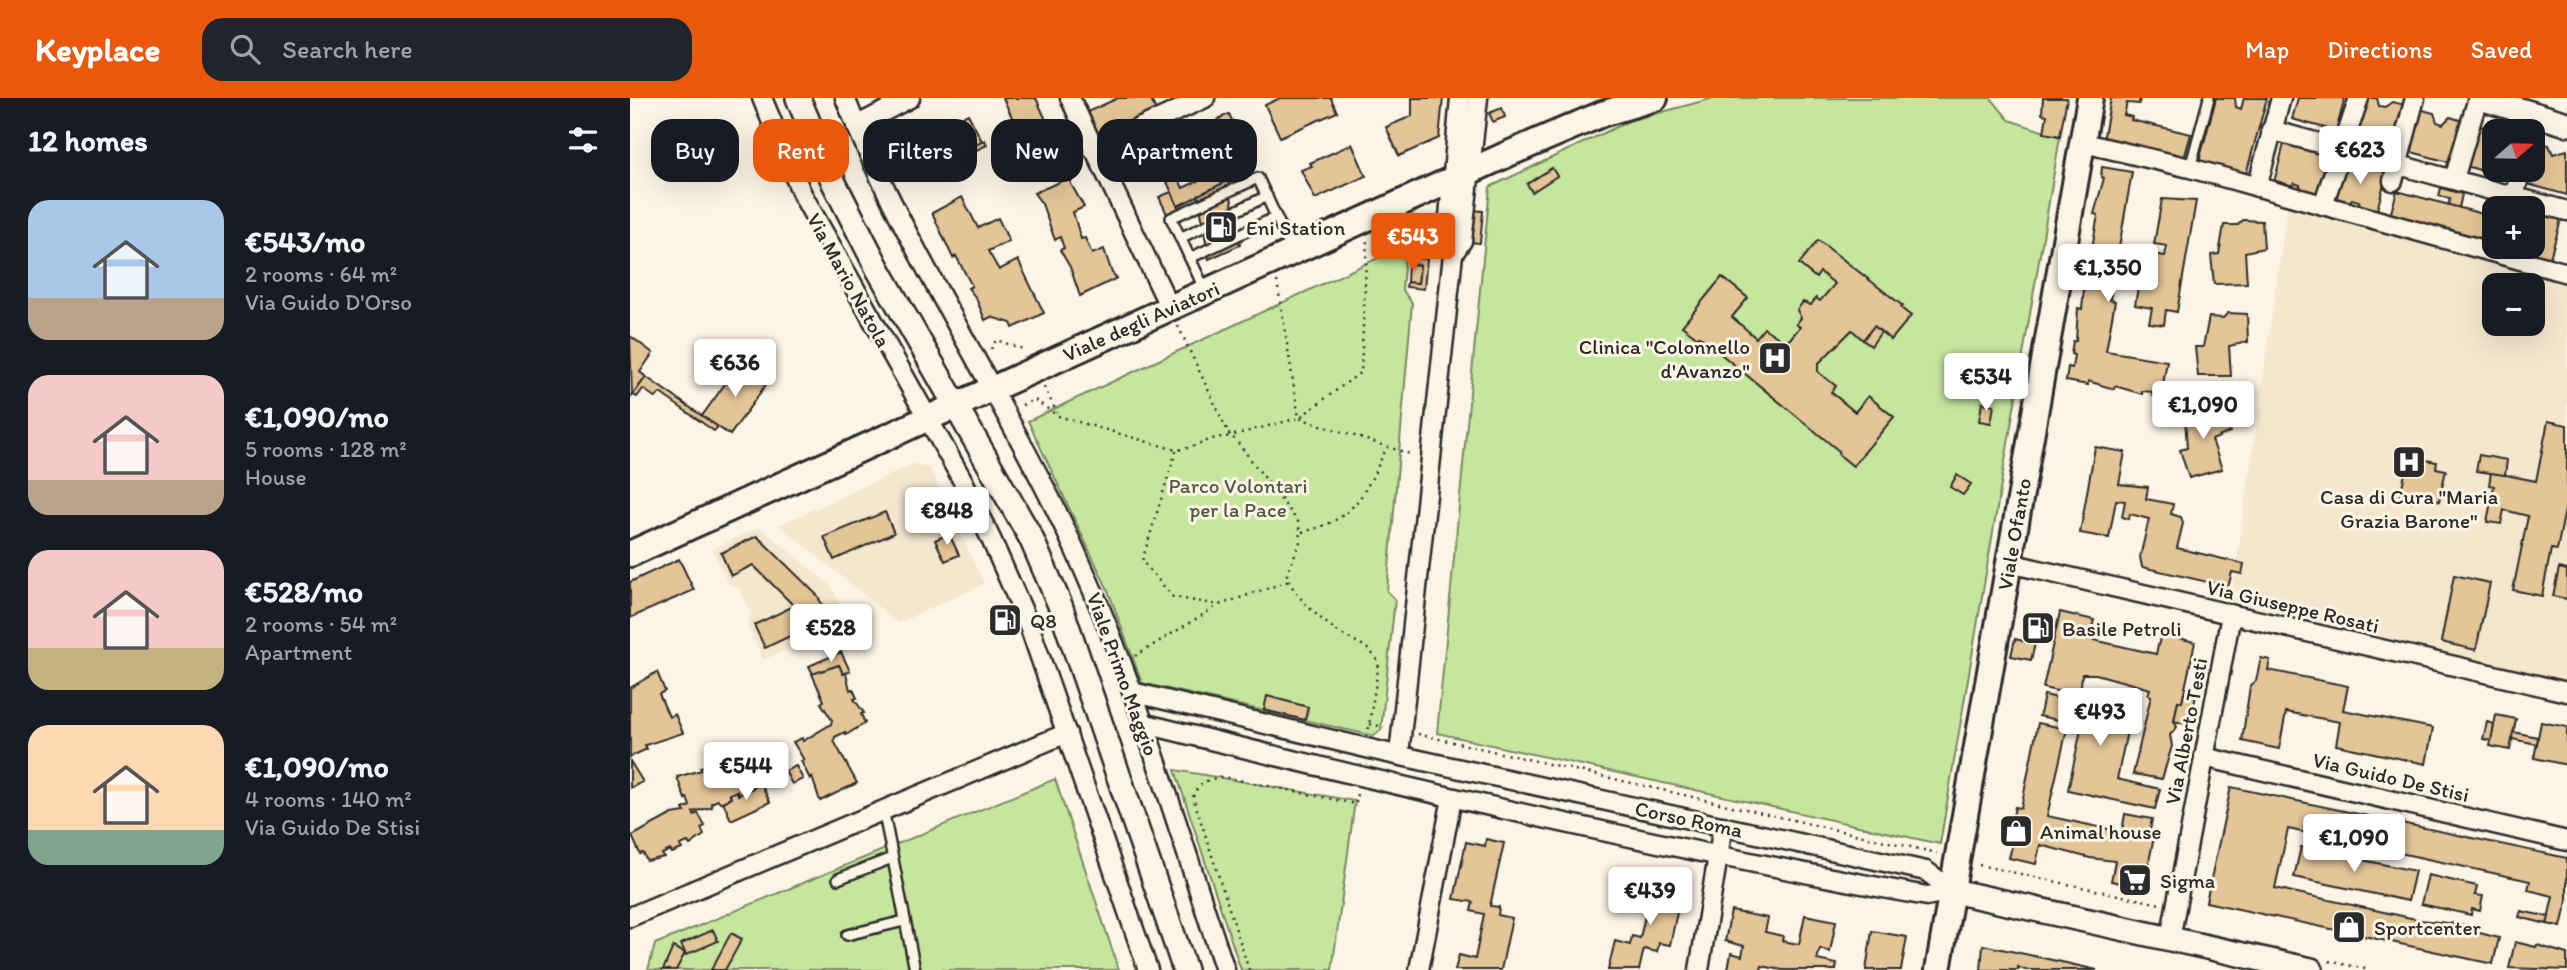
<!DOCTYPE html>
<meta charset="utf-8">
<style>
:root{--surface:#171b24;--page:#20242c;--text:#f1f3f6;--muted:#9ea1a6;--accent:#ea580c}
body{margin:0;font-family:Itim,sans-serif;background:var(--page);color:var(--text);height:100vh;display:flex;flex-direction:column;font-size:26px;white-space:nowrap}
*{box-sizing:border-box;margin:0}
p{font-size:23px;color:var(--muted)}
.icon{flex:none;width:38px;height:38px;fill:none;stroke:currentColor;stroke-width:2;stroke-linecap:round;stroke-linejoin:round}
.map{position:relative;flex:1;overflow:hidden}
.details{display:flex;flex-direction:column;background:var(--surface);width:630px}
.details>*{flex:none}
.guide{position:absolute;left:21px;top:21px;width:665px;height:63px;display:flex;gap:14px}
.needle{width:46px;rotate:70deg}
.controls{position:absolute;left:1852px;top:21px;display:grid;gap:14px}
.controls a{display:grid;place-items:center;width:63px;height:63px;border-radius:14px;background:var(--surface);box-shadow:0 7px 28px #0002;font-size:35px}
.price{position:absolute;translate:-50% -60px;padding:0 16px;border-radius:7px;background:#fff;color:#222;font-size:23px;line-height:46px;filter:drop-shadow(0 2px 4px #0008)}
.price::after{content:'';position:absolute;left:50%;top:42px;width:21px;height:16px;margin-left:-10px;background:inherit;clip-path:polygon(0 0,100% 0,50% 100%)}
.price.on{background:var(--accent);color:#fff}
ul{padding:0;list-style:none}
li{display:flex;align-items:center;gap:21px;height:175px;padding:0 28px}
li span{display:grid;place-items:center;flex:none;width:196px;height:140px;border-radius:21px;color:#555}
li>.icon{margin-inline-start:auto}
span .icon{width:84px;height:84px;fill:#fffc;stroke-width:1}
li b{font-size:30px}
h2{display:flex;justify-content:space-between;align-items:center;height:84px;padding:0 28px;font-size:30px}
.tag{padding:0 24px;border-radius:21px;background:var(--surface);box-shadow:0 7px 28px #0002;font-size:24px;line-height:63px}
.tag.on{background:var(--accent);color:#fff}
header{display:flex;align-items:center;gap:42px;box-sizing:border-box;height:98px;padding:0 35px;background:var(--accent);color:#fff}
header strong{font-size:33px}
nav{display:flex;gap:38px;margin-inline-start:auto;font-size:24px}
.search{width:490px;height:63px;background:var(--page);display:flex;align-items:center;gap:18px;box-sizing:border-box;padding:0 24px;border-radius:21px;color:var(--muted);font-size:26px}
main{display:flex;flex:1;min-height:0}
.map>svg:first-child{display:block}
.built{fill:#f5e7ce;fill-rule:evenodd}
.green{fill:#c6e69e;stroke:#788864;stroke-width:2}
.building{fill:#e4c597;stroke:#2b2b2b;stroke-width:2}
.lines{fill:none;stroke-linecap:round;stroke-linejoin:round}
.service-casing{stroke:#2b2b2b;stroke-width:14}
.minor-casing{stroke:#2b2b2b;stroke-width:23}
.tertiary-casing{stroke:#2b2b2b;stroke-width:28}
.secondary-casing{stroke:#2b2b2b;stroke-width:30}
.path{stroke:#2b2b2b;stroke-width:2.5;stroke-dasharray:2 5;stroke-linecap:butt}
.service{stroke:#fcf5e5;stroke-width:9}
.minor{stroke:#fcf5e5;stroke-width:18}
.tertiary{stroke:#fcf5e5;stroke-width:23}
.secondary{stroke:#fcf5e5;stroke-width:24}
.labels{text-anchor:middle;dominant-baseline:central;stroke-width:6;stroke-linejoin:round;paint-order:stroke}
.poi-label{font-size:21px;fill:#2b2b2b;stroke:#fcf5e5;text-anchor:start}
.street-label{font-size:21px;fill:#2b2b2b;stroke:#fcf5e5}
.park-label{font-size:21px;fill:#525a48;stroke:#fcf5e5}
</style>
<header>
<strong>Keyplace</strong>
<div class="search"><svg class="icon" aria-label="search" viewBox="0 0 24 24"><circle cx="10" cy="10" r="6"/><path d="M15 15l6 6"/></svg>Search here</div>
<nav><a>Map</a><a>Directions</a><a>Saved</a></nav>
</header>
<main>
<section class="details">
<h2>12 homes<svg class="icon" aria-label="filters" viewBox="0 0 24 24"><path d="M4 7h16M4 17h16"/><circle cx="9" cy="7" r="2"/><circle cx="15" cy="17" r="2"/></svg></h2>
<ul>
<li><span style="background:linear-gradient(#a9c7e8 70%,#b9a48a 0)"><svg class="icon" aria-label="home" viewBox="0 0 24 24"><path d="M3 11l9-7 9 7M6 9v11h12V9"/></svg></span><div><b>€543/mo</b><p>2 rooms · 64 m²</p><p>Via Guido D'Orso</p></div></li>
<li><span style="background:linear-gradient(#f6c9c9 75%,#b9a48a 0)"><svg class="icon" aria-label="home" viewBox="0 0 24 24"><path d="M3 11l9-7 9 7M6 9v11h12V9"/></svg></span><div><b>€1,090/mo</b><p>5 rooms · 128 m²</p><p>House</p></div></li>
<li><span style="background:linear-gradient(#f6c9c9 70%,#c2b280 0)"><svg class="icon" aria-label="home" viewBox="0 0 24 24"><path d="M3 11l9-7 9 7M6 9v11h12V9"/></svg></span><div><b>€528/mo</b><p>2 rooms · 54 m²</p><p>Apartment</p></div></li>
<li><span style="background:linear-gradient(#ffd9b3 75%,#7fa58c 0)"><svg class="icon" aria-label="home" viewBox="0 0 24 24"><path d="M3 11l9-7 9 7M6 9v11h12V9"/></svg></span><div><b>€1,090/mo</b><p>4 rooms · 140 m²</p><p>Via Guido De Stisi</p></div></li>
</ul>
</section>
<div class="map">
<svg width="1937" height="872" viewBox="0 0 1937 872">
<rect width="100%" height="100%" fill="#fcf5e5"/>
<filter id="ink" filterUnits="userSpaceOnUse"><feTurbulence type="fractalNoise" baseFrequency=".0143" numOctaves="2"/><feDisplacementMap in="SourceGraphic" scale="14" xChannelSelector="R" yChannelSelector="G"/><feConvolveMatrix kernelMatrix="1 2 1 2 8 2 1 2 1" color-interpolation-filters="sRGB"/></filter>
<g filter="url(#ink)">
<g class="built">
<path d="M1658,105L1937,186V583L1601,503ZM1864,187H1902V226H1864Z"/>
<path d="M283,366L300,370L354,486L268,525L149,427Z"/>
<path d="M130,429L202,489L217,523L133,562L117,527L121,516L110,490L98,486L82,451Z"/>
</g>
<g class="green">
<path d="M1084,0H1361L1379,22L1430,39L1310,746L807,635L860,89L999,23Z"/>
<path d="M776,147L772,191L782,205L757,493L765,501L751,632L744,638L512,585L477,490L398,323Z"/>
<path d="M545,672L725,703L702,872H611Z"/>
<path d="M425,681L489,872H18L25,846Z"/>
</g>
<g class="building">
<path d="M373,0H406L426,44L399,56Z"/>
<path d="M488,0H520L526,12L466,40L455,15Z"/>
<path d="M650,0H701L707,14L650,39L635,7Z"/>
<path d="M782,0H813L809,40L769,58L756,29L782,18Z"/>
<path d="M1413,0H1437L1430,38L1414,35L1417,17L1412,16Z"/>
<path d="M1481,0H1510L1509,6L1497,5L1494,17L1502,19L1501,22L1561,36L1553,64L1473,43Z"/>
<path d="M1586,0H1605L1606,9L1611,11L1614,0H1637L1615,80L1568,67Z"/>
<path d="M1668,0H1715L1706,33L1662,21Z"/>
<path d="M1730,0H1747L1749,8L1755,9L1762,4L1776,7L1764,49L1720,37Z"/>
<path d="M872,10L875,19L863,24L859,15Z"/>
<path d="M1789,11L1804,15L1807,24L1813,26L1820,19L1833,23L1822,65L1778,53Z"/>
<path d="M338,16L352,43L294,72L281,45Z"/>
<path d="M599,16L604,27L593,32L588,21Z"/>
<path d="M1847,27L1861,31L1864,37V72H1882L1880,81L1836,68Z"/>
<path d="M355,42L357,47L326,62L324,58Z"/>
<path d="M1905,43L1919,47L1923,56L1937,52V97L1894,85L1897,72H1902Z"/>
<path d="M722,46L736,78L685,101L671,72L682,68L680,65Z"/>
<path d="M1654,46L1699,59L1689,101L1673,97L1670,87L1664,85L1657,92L1643,88Z"/>
<path d="M565,56L568,64L535,78L532,70Z"/>
<path d="M1713,62L1757,74L1746,116L1732,112L1729,103L1722,101L1716,107L1702,103Z"/>
<path d="M1472,69L1502,74L1480,202L1485,203L1476,253L1537,263L1531,299L1522,297L1523,294L1512,293V296L1485,288L1484,291L1458,283V287L1436,283L1438,269L1442,270L1444,257L1441,256L1443,243H1446L1448,210L1452,211L1458,150H1462L1468,117L1464,116L1474,80L1471,79Z"/>
<path d="M922,70L927,78L902,94L897,86Z"/>
<path d="M593,71L598,83L548,108L537,84L548,79L553,90Z"/>
<path d="M441,79V86L454,109L443,114L451,141L455,140L462,156L474,151L482,175L487,180L450,198L440,169L430,152L434,150L430,139L425,142L412,106L404,95Z"/>
<path d="M598,83L610,147L579,161L568,97Z"/>
<path d="M1811,90L1832,96L1829,110L1818,107L1820,101L1809,98Z"/>
<path d="M1767,93L1864,119L1862,146L1760,118Z"/>
<path d="M541,94L549,111L537,116L529,99Z"/>
<path d="M332,99L348,130L368,120L379,143L358,153L369,172L388,162L414,215L383,230L381,225L361,219L355,222L346,200L338,190L342,188L326,158L323,160L302,115Z"/>
<path d="M1532,101L1566,103L1547,214L1536,212L1534,227L1519,225L1522,210L1505,207L1514,155L1535,158L1537,148L1524,146Z"/>
<path d="M841,112L853,113L850,145L837,144Z"/>
<path d="M1902,114L1931,122L1919,163L1905,160L1902,151L1896,149L1889,155L1875,151L1876,149H1902Z"/>
<path d="M1613,122L1632,123L1634,150L1615,154L1617,185L1584,186L1581,157L1589,156L1594,127H1608Z"/>
<path d="M1188,142L1273,208L1271,210L1281,218L1261,242L1244,228L1233,242L1222,232L1188,266V274L1206,288L1201,294L1225,314L1238,298L1264,319L1223,368L1208,356L1209,353L1069,238L1068,240L1052,228L1092,179L1118,200L1102,219L1126,240L1134,230L1152,242H1159L1170,229L1166,226L1171,220L1167,212L1173,204L1181,207L1186,200L1190,203L1205,186L1190,174L1186,180L1169,166Z"/>
<path d="M779,159L797,161L794,191L776,189L777,184L788,185L790,167L778,166Z"/>
<path d="M778,166L790,167L788,185L777,184Z"/>
<path d="M1598,215L1617,216L1618,244L1599,248L1601,278H1568L1565,249H1573L1579,219L1593,220Z"/>
<path d="M1244,228L1251,234L1241,248L1233,242Z"/>
<path d="M0,238L23,255L10,274L16,279L2,298Z"/>
<path d="M110,265L137,285L100,337L72,318Z"/>
<path d="M16,279L88,329L84,333L30,295L26,300L13,291L7,299L3,297Z"/>
<path d="M1352,305L1364,307L1361,325L1349,323Z"/>
<path d="M1593,308L1594,323L1600,334L1582,342L1592,371L1559,380L1550,352L1557,350L1555,319L1569,317L1572,311Z"/>
<path d="M1918,323L1937,327V402L1927,452L1921,451L1912,498L1883,492L1898,418L1874,412L1871,426L1857,424L1864,388L1859,387L1861,374L1906,383Z"/>
<path d="M1465,349L1495,354L1489,386L1518,389L1516,401L1543,406L1541,416L1551,419L1553,425L1547,450L1614,466L1612,476L1602,474L1599,486L1595,488L1512,469L1510,459L1519,421L1500,416L1499,421L1492,419L1495,403L1486,402L1479,440L1450,435Z"/>
<path d="M1849,357L1877,362L1875,377L1846,373Z"/>
<path d="M1779,359L1807,364L1806,370L1816,372L1809,403L1782,398L1781,404L1769,401Z"/>
<path d="M1327,377L1341,386L1333,397L1320,389Z"/>
<path d="M307,392L317,416L300,424L289,400Z"/>
<path d="M255,414L264,435L204,462L194,439Z"/>
<path d="M319,436L329,457L315,463L305,442Z"/>
<path d="M127,438L188,498L198,520L135,550L124,527L164,508L123,467L101,478L91,455Z"/>
<path d="M49,461L64,492L0,520V484Z"/>
<path d="M1929,470L1937,472V501L1923,498Z"/>
<path d="M1824,477L1860,485L1846,552L1811,544Z"/>
<path d="M1430,514L1464,522L1459,541L1526,556L1531,536L1565,544L1552,604L1548,603L1544,623L1547,629L1540,637L1542,648L1532,681L1503,676L1521,598L1518,597L1520,591L1466,576H1452L1450,598L1413,590Z"/>
<path d="M1385,541L1405,546L1401,562L1381,558Z"/>
<path d="M211,554L220,573L213,576L209,567L183,576L179,568Z"/>
<path d="M1631,560L1640,562L1638,572L1718,588L1713,612L1803,630L1796,666L1706,647L1710,624L1656,614L1649,651L1612,643L1620,588L1626,583Z"/>
<path d="M209,567L213,576L216,575L220,592L223,591L227,600L224,601L234,615L231,616L235,625L216,637L215,634L205,639L204,643L227,685L190,703L182,679L180,681L171,663L174,662L163,644L172,640L173,643L201,626L202,622L191,605L194,603L182,576Z"/>
<path d="M27,574L35,593L29,596L39,619L45,616L53,635L15,647L17,651L0,659V590Z"/>
<path d="M1458,596L1503,605L1487,681L1530,691L1525,711L1438,692L1452,627L1409,618L1411,612L1414,597L1456,606Z"/>
<path d="M1554,596L1566,598L1559,627L1544,623L1548,603L1552,604Z"/>
<path d="M637,598L678,609L675,622L634,612Z"/>
<path d="M1866,617L1886,621L1880,652L1860,648Z"/>
<path d="M1857,624L1864,626L1861,643L1853,641Z"/>
<path d="M1911,624L1937,629V667L1904,660Z"/>
<path d="M1408,625L1437,631L1417,718L1492,734L1495,716L1522,721L1519,738L1524,739L1517,773L1511,772L1508,789L1481,783L1485,763L1460,760L1410,747L1406,766L1379,760L1383,744L1378,743L1385,709L1391,710Z"/>
<path d="M1883,634L1908,639L1907,646L1882,641Z"/>
<path d="M107,652L116,669L112,671L124,689L108,697L107,693L100,696L101,700L90,705L88,702L81,705L82,709L63,714L64,717L68,715L75,728L71,730L74,737L60,747L58,744L50,747L52,751L42,755L40,752L32,756L34,759L17,763L13,755L10,756L2,738L42,716L55,714L53,711L60,708L57,700L55,701L47,679L72,672L70,669L92,663L90,660Z"/>
<path d="M0,663L13,684L0,690Z"/>
<path d="M166,668L173,681L162,686L155,673Z"/>
<path d="M131,686L140,704L101,722L93,704L101,700L100,696L107,693L108,697Z"/>
<path d="M1601,689L1937,760V803L1931,829L1917,826L1923,798L1898,792L1900,783L1658,731L1645,790L1790,822L1834,827V831L1869,840L1863,866L1576,804Z"/>
<path d="M856,741L874,745L860,808L869,809L868,817L882,820L871,872H825L829,857L845,861L854,816L841,813L843,804L824,801L836,744L855,748Z"/>
<path d="M1671,749L1785,773L1778,803L1664,779Z"/>
<path d="M1798,777L1847,788L1845,797L1853,798L1850,813L1842,811L1841,817L1791,806Z"/>
<path d="M1024,778L1042,782L1041,789L1052,791L1040,847L1029,845L1027,854L1014,851L1009,872H978L985,843L1000,847L1002,838L1010,840Z"/>
<path d="M1101,813L1138,820L1135,834L1153,838L1152,843L1169,846L1175,817L1206,823L1200,854L1190,851L1187,862L1207,866L1206,872H1152L1132,868L1131,872H1098L1101,855L1112,858L1114,848L1095,843Z"/>
<path d="M1891,813L1919,819L1917,826L1889,819Z"/>
<path d="M83,832L88,843L56,857L51,846Z"/>
<path d="M1242,833L1277,839L1271,872H1236Z"/>
<path d="M101,835L112,841L95,872H81Z"/>
<path d="M1885,844L1906,849L1907,847L1937,856V872L1879,870Z"/>
<path d="M1353,847L1436,865L1467,872H1395L1388,869V872H1351Z"/>
<path d="M43,849L55,855L46,872H33Z"/>
</g>
<g class="lines">
<g class="service-casing">
<g id="service">
<path d="M1560,70L1579,0"/>
<path d="M550,140L637,98"/>
<path d="M560,160L646,119"/>
<path d="M575,192L541,120L628,80L662,153"/>
<path d="M253,711L285,872"/>
<path d="M208,781L262,760"/>
<path d="M217,837L274,823"/>
</g>
</g>
<g class="minor-casing">
<g id="minor">
<path d="M132,0L172,96L333,383L361,441L399,527L518,872"/>
<path d="M215,0C272,143 357,272 425,410C498,557 543,717 595,872"/>
<path d="M440,0L540,210"/>
<path d="M226,28L280,0"/>
<path d="M1641,32L1937,113"/>
<path d="M1454,45L1560,70L1937,175"/>
<path d="M463,51L575,0"/>
<path d="M1824,81L1848,0"/>
<path d="M1763,83L1785,0"/>
<path d="M1627,89L1651,0"/>
<path d="M1884,98L1891,72"/>
<path d="M1693,107L1729,0"/>
<path d="M823,156L819,118L830,0"/>
<path d="M1379,465L1937,594"/>
<path d="M502,594L753,654L1296,773L1323,793"/>
<path d="M512,625C772,690 1033,750 1297,798L1323,793"/>
<path d="M769,657L823,156L832,143L848,0"/>
<path d="M1574,659L1937,743"/>
<path d="M0,819L437,635"/>
<path d="M1540,841L1601,517"/>
<path d="M789,872L822,700"/>
<path d="M1069,872L1093,728"/>
</g>
</g>
<g class="tertiary-casing">
<g id="tertiary">
<path d="M168,0L204,85L248,171L401,440L430,507L555,872"/>
<path d="M1850,0L1937,26"/>
<path d="M1323,793L1681,872"/>
</g>
</g>
<g class="secondary-casing">
<g id="secondary">
<path d="M0,456L878,56L972,16L1025,0"/>
<path d="M1308,872L1460,0"/>
</g>
</g>
<g class="path">
<path d="M647,183L669,320L783,357"/>
<path d="M548,228L600,338L669,320L731,274L737,141"/>
<path d="M361,251L366,242L396,252"/>
<path d="M414,289L427,315"/>
<path d="M392,307L405,302L428,318L546,352C564,352 589,332 605,341L669,425L670,444L657,476C661,496 690,521 707,533C723,545 736,543 749,565L738,634"/>
<path d="M546,353L512,463L543,499L589,507L659,483"/>
<path d="M672,434C726,422 734,396 756,351"/>
<path d="M505,558L589,507"/>
<path d="M740,626L754,629"/>
<path d="M788,636L1307,755"/>
<path d="M1349,767L1530,806"/>
<path d="M1699,863L1740,872"/>
<path d="M619,872L563,699C569,683 578,681 594,679L726,706L727,695"/>
</g>
<use href="#service" class="service"/>
<use href="#minor" class="minor"/>
<use href="#tertiary" class="tertiary"/>
<use href="#secondary" class="secondary"/>
</g>
</g>
<defs>
<g id="fuel-square" transform="scale(1.75)"><rect x="-9" y="-9" width="18" height="18" rx="4" fill="#2b2b2b" stroke="#fcf5e5"/><path d="M-5.5-6h7V0h2V4h1.3V-2.5L3-4.5l.8-.8L6-3V5H2.5V1h-1V6h-7ZM-4.2-4.7v3.2H.2V-4.7Z" fill="#fff"/></g>
<g id="hospital-square" transform="scale(1.75)"><rect x="-9" y="-9" width="18" height="18" rx="4" fill="#2b2b2b" stroke="#fcf5e5"/><path d="M-5-5h3v3.5h4V-5h3V5h-3V1.5h-4V5h-3Z" fill="#fff"/></g>
<g id="shop-square" transform="scale(1.75)"><rect x="-9" y="-9" width="18" height="18" rx="4" fill="#2b2b2b" stroke="#fcf5e5"/><path d="M-5-2.5h2.3a2.7 3.5 0 0 1 5.4 0H5L5.5 6h-11ZM-1.5-2.5h3a1.5 2.3 0 0 0-3 0Z" fill="#fff"/></g>
<g id="supermarket-square" transform="scale(1.75)"><rect x="-9" y="-9" width="18" height="18" rx="4" fill="#2b2b2b" stroke="#fcf5e5"/><path d="M-6-5.5h2.5l.6 2H6L4.5 2H-2.5L-4.4-4H-6ZM-1.5 3.2a1.3 1.3 0 1 0 .1 0ZM3 3.2a1.3 1.3 0 1 0 .1 0Z" fill="#fff"/></g>
</defs>
<g fill-rule="evenodd">
<use href="#fuel-square" x="591" y="129"/>
<use href="#hospital-square" x="1145" y="260"/>
<use href="#hospital-square" x="1779" y="364"/>
<use href="#fuel-square" x="375" y="522"/>
<use href="#fuel-square" x="1408" y="530"/>
<use href="#shop-square" x="1386" y="733"/>
<use href="#supermarket-square" x="1505" y="782"/>
<use href="#shop-square" x="1719" y="829"/>
</g>
<g class="labels">
<g class="poi-label">
<text x="616" y="129">Eni Station</text>
<text x="1120" y="248" text-anchor="end">Clinica "Colonnello<tspan x="1120" dy="24">d'Avanzo"</tspan></text>
<text x="1779" y="398" text-anchor="middle">Casa di Cura "Maria<tspan x="1779" dy="24">Grazia Barone"</tspan></text>
<text x="400" y="522">Q8</text>
<text x="1432" y="530">Basile Petroli</text>
<text x="1410" y="733">Animal house</text>
<text x="1530" y="782">Sigma</text>
<text x="1744" y="829">Sportcenter</text>
</g>
<g class="street-label">
<text transform="translate(219 182) rotate(61)">Via Mario Natola</text>
<text transform="translate(511 223) rotate(-24)">Viale degli Aviatori</text>
<text transform="translate(1384 436) rotate(-80)">Viale Ofanto</text>
<text transform="translate(1663 508) rotate(13)">Via Giuseppe Rosati</text>
<text transform="translate(493 576) rotate(70)">Viale Primo Maggio</text>
<text transform="translate(1556 633) rotate(-79)">Via Alberto Testi</text>
<text transform="translate(1761 679) rotate(13)">Via Guido De Stisi</text>
<text transform="translate(1059 721) rotate(12)">Corso Roma</text>
</g>
<g class="park-label">
<text x="608" y="387">Parco Volontari<tspan x="608" dy="24">per la Pace</tspan></text>
</g>
</g>
</svg>
<div class="controls">
<a><svg class="needle" viewBox="-14 -14 28 28"><path d="M0-13l5 13h-10z" fill="#e53935"/><path d="M0 13l5-13h-10z" fill="#9ea1a6"/></svg></a>
<a>+</a>
<a>−</a>
</div>
<b class="price" style="left:1730px;top:88px">€623</b>
<b class="price on" style="left:783px;top:175px">€543</b>
<b class="price" style="left:1478px;top:206px">€1,350</b>
<b class="price" style="left:105px;top:301px">€636</b>
<b class="price" style="left:1356px;top:315px">€534</b>
<b class="price" style="left:1573px;top:343px">€1,090</b>
<b class="price" style="left:317px;top:449px">€848</b>
<b class="price" style="left:201px;top:566px">€528</b>
<b class="price" style="left:1470px;top:650px">€493</b>
<b class="price" style="left:116px;top:704px">€544</b>
<b class="price" style="left:1724px;top:776px">€1,090</b>
<b class="price" style="left:1020px;top:829px">€439</b>
<div class="guide">
<a class="tag">Buy</a>
<a class="tag on">Rent</a>
<a class="tag">Filters</a>
<a class="tag">New</a>
<a class="tag">Apartment</a>
</div>
</div>
</main>
